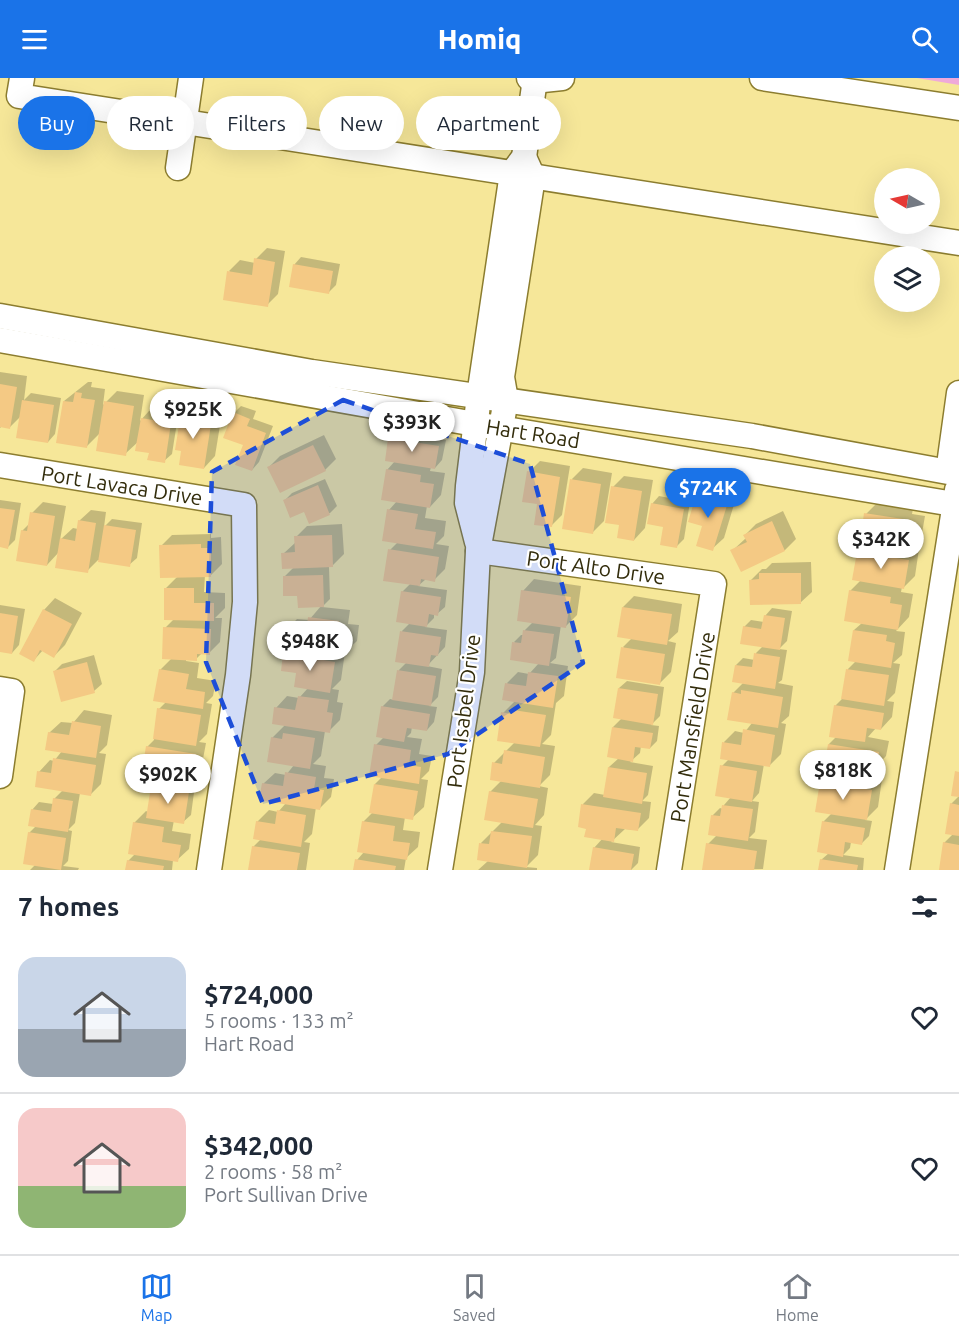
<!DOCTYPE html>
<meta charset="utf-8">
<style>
:root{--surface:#fff;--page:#f6f6f7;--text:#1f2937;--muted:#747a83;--line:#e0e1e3;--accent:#1a73e8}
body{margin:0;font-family:Ubuntu,sans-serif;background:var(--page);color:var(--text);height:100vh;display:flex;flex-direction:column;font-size:22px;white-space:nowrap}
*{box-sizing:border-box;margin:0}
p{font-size:20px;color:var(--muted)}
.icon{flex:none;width:33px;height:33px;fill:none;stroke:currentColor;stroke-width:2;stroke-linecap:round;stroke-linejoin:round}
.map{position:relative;height:792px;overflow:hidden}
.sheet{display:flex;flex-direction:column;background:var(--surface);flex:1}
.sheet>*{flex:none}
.top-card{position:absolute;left:18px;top:18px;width:600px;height:54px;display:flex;gap:12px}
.needle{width:39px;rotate:279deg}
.buttons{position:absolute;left:874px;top:90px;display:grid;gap:12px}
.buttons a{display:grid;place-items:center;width:66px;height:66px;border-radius:50%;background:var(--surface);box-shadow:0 6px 24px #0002;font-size:30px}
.price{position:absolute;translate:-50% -51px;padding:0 14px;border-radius:21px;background:#fff;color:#222;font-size:20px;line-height:39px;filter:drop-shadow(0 2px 3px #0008)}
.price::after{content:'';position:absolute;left:50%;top:36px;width:18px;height:14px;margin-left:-9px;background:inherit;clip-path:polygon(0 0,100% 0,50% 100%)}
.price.current{background:var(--accent);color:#fff}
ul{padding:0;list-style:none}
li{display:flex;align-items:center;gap:18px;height:150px;padding:0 18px}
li+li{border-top:2px solid var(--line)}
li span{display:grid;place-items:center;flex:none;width:168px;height:120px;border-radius:18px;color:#555}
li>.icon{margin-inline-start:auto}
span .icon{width:72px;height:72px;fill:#fffc;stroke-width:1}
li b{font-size:26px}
h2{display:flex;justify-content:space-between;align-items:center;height:72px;padding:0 18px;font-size:26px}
.pill{padding:0 21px;border-radius:27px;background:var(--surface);box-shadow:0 6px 24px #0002;font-size:21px;line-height:54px}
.pill.current{background:var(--accent);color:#fff}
header{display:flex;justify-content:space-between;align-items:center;height:78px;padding:0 18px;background:var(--accent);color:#fff;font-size:27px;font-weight:800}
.tab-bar{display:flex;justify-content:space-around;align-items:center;height:84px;border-top:2px solid var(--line);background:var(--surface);font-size:16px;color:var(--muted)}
.tab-bar a{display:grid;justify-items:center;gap:3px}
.tab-bar .current{color:var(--accent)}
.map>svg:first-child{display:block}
.green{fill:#efa9d9}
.shadow{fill:#0003}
.building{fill:#f4c984}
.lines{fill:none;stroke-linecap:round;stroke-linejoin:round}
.minor-casing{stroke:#8c7d2f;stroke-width:27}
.minor{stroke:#fff;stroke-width:24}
.marked{fill:#1d4ed8;fill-opacity:0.2;stroke:#1d4ed8;stroke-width:4.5;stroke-dasharray:12 8;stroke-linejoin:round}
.labels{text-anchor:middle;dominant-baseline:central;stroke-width:4.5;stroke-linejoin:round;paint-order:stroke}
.street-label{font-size:21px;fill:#332d0c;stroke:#fff}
</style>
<header><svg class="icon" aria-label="menu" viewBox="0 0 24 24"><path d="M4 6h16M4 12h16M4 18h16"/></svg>Homiq<svg class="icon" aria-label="search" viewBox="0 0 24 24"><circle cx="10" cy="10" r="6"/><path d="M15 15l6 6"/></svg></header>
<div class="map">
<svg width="959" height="792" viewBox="0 0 959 792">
<rect width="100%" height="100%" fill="#f6e799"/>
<path class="green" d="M917,0H959V7Z"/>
<g class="shadow">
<path d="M267,170L285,173L278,216L267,227L229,193L240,182L255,185L256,181Z"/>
<path d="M301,179L340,186L336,207L329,214L294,187Z"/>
<path d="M0,294L27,298L24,322L31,315L61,320L55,356L48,364L21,338L10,349L2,348L0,350Z"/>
<path d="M88,304H92L91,309L105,311L103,327L117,313L144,317L140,343L149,333L178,338L172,376L164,383L139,363L125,376L101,354L87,368L64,323Z"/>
<path d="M193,324L223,329L215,378L204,390L182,372V335Z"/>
<path d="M241,328L256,333L253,341L273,348L259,384L252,392L234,335Z"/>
<path d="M397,354L446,362L442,382L435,390L431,389L430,393L445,395L441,417L430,429L427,428L425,440L446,443L444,458L436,466L449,468L445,491L434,502L426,501L418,508L447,512L445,529L437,536H434V540L425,549L447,552L445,569L427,588L442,591L438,619L429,628L437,629L434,644L427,652L412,649L411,655L407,659L422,661L419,676L432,678L429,693L421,701L428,702L424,729L412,740L405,739L403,752L420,754L418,769L406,780L404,792H406H355L357,782L364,774L363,744L373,734L375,706L383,698L376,667L384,659L382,629L390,621L394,622L399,592L407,584L402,553L410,545L402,514L411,505L390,472L398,464L389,432L397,423L387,392L395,383L390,361Z"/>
<path d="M324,357L336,381L325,392L269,389L280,378Z"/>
<path d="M540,383L570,388L562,437L551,448L539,425L529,394Z"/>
<path d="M583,390L612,395L604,443L593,454L572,401Z"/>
<path d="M624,398L653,402L645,450L634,462L621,446L613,409Z"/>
<path d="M325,401L337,428L330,435L310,444L305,432L285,422L292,415Z"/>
<path d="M710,404L738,413L724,460L712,471L699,415Z"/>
<path d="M659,418L690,424L684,461L677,468L652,426Z"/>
<path d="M0,422L21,425L15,462L8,469L0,468Z"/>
<path d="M43,424L66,428L60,462L73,450L78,451L79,443L91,432L106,434L104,449L112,441L142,445L137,480L129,487L98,482L87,493L59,474L47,487L22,453L30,445L32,435Z"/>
<path d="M877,425L913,431L912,436L925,438L921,461L911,470L919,471L915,498L904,509H902L901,514L913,516L909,539L896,553L905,554L902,577L893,585L900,586L895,615L887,623L894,624L892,639L881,651L876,650L868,659L889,663L886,678L875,690L862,687L854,697L882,701L878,729L865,742L872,743L869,758L862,765L851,764L850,770L843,777L864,780L863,792H820L821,782L829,775L823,744L832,735L821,705L829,697V666L837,658L835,628L843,620L848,591L856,583L854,552L862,545L850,513L861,502L858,475L868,465L866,436Z"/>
<path d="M783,433L796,461L785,472L741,492L732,473L746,460L745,457L756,446Z"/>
<path d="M342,446L344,476L333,487L329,488L330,521L322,529L350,532L348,546L359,547L357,563L345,574L341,602L332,611L339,612L337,624L343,625L340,642L329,653H325L321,678L313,686L326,688L324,700L334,701L331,719L320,730L316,729L312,756L304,764L310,765L306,792H250L253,769L261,761L257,744L269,732L278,734L286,725L263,706L275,695L286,697L294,687L272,660L285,647L276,630L287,618L299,620L308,610L285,576L293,568L286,552L297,541L309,542L321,528L298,516L284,499L294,489L283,476L296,464V459L307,448Z"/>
<path d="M211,456V460L221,459L222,486L211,497H205L204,514L225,515V530L215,540H222L220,564L209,575H202L196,581H186V583L199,585L197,600L216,603L213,618L206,625L212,626L207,656L199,664L206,665L203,681L176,704L195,707L191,737L183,744L174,742L172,753L191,756L189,771L177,782H173L172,792H174H127L128,783L135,776L134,745L146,733L148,734L152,709L161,701L147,669L154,662L159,631L166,624L160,592L172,580L165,550L174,541L166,510L178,498L161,468L172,457Z"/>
<path d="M811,484L812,514L800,525L751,502L762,491H766L772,485Z"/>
<path d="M534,501L581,508L577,537L566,548L561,547L556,580L550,585L568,588L564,618L556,625L551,657L542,666L555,668L550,697L539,708L548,710L544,737L535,747L542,748L538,777L526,789L537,790V792H478L488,783L481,765L502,744L490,714L502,702L494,685L515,664L503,635L515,623L507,605L518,594L529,596L539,585L514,564L521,557H524L525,552L533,544L523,513Z"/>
<path d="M634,518L682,526L678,554L668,563L676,565L671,594L660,605L623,569L632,560L623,529Z"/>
<path d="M55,520L82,535L65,567L54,578L43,572L34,582L21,575L44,532Z"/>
<path d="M0,527L25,531L19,567L12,575L0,573Z"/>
<path d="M772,530L792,533L787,563L779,571L787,572L782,602L778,605L793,608L789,638L781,645L786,646L781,676L770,687L764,686L759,715L752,723L759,724L755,754L749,760L767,762L763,791L704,792L708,766L717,757L712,738L720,730L723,731L724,727L731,719L722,688L729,681L724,664L735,653L744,655L752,645L733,615L744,604L736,587L743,580L755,582L756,575L763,568L744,549L751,542L764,544L765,538Z"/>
<path d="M94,577L102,606L94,613L55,593L62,586Z"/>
<path d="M627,603L664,609L660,638L651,647L659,648L657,663L650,670L641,668L640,675L630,684L653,688L648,717L642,723L651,724L649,740L637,752L625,751L611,764L640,769L638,785L631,792H590L594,770L603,760L587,749L583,726L594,715L605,717L609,689L619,680L613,649L622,640L619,610Z"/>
<path d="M84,632L112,637L107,667L99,675L106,676L101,706L90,717L80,715L75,745L68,752L72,753L68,783L63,788L79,790L78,792H30L35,787L29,755L36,748L32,732L39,724L53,726L54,721L63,712L39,694L50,682L54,683L62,673L49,655L61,644L73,645Z"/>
<path d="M959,718V792H940L944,765L953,756L951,726Z"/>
</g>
<g class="building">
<path d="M254,180L275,184L268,229L223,222L227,193L252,197Z"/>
<path d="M293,186L333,193L329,216L289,209Z"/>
<path d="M0,306L17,309L10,351L0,349Z"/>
<path d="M75,314L82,315L81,320L95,322L87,370L56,365L63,323L73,324Z"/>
<path d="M22,322L54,327L48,365L16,360Z"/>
<path d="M104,323L134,328L126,378L96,373Z"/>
<path d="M233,334L250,341L247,348L266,355L252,393L235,387L243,367L223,360Z"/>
<path d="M181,335L212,340L204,391L179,387L181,373L175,372Z"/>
<path d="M141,340L171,345L165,385L147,382L149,375L135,373Z"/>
<path d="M388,360L439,368L435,391L385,383Z"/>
<path d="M313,367L326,393L280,415L267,389Z"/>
<path d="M386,391L421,397L420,404L434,406L430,430L381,422Z"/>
<path d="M527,393L560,399L552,449L534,447L537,426L522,424Z"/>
<path d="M570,401L601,406L593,456L562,451Z"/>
<path d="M318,407L330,437L309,446L304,434L290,440L283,422Z"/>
<path d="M611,408L642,413L634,463L617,460L619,447L605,445Z"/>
<path d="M697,414L728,424L713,473L696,468L702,448L688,444Z"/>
<path d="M651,425L684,431L677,470L660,467L663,449L647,446Z"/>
<path d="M0,430L15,432L8,471L0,469Z"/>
<path d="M387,431L418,436L415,451L436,454L433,471L382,463Z"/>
<path d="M30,434L55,438L47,488L16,483L21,452L27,453Z"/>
<path d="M864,435L903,441L902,447L914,449L910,473L860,465Z"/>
<path d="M78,442L96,445L88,495L55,490L60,460L75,463Z"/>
<path d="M772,443L785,473L741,494L730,472L747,464L743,457Z"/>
<path d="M104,447L136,452L130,489L98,484Z"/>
<path d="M332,457L333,489L282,491L281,475L295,474L294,458Z"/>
<path d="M201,466V470H211V499L160,500L159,467Z"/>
<path d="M388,471L439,479L435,504L421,501L420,508L383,503Z"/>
<path d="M857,474L909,482L904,511L852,502Z"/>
<path d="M759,495H801V526L750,527L749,502L759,501Z"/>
<path d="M323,497L324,529L298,530L297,518H283V498Z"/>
<path d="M164,510H194V525H214V543L164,542Z"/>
<path d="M521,512L571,519L566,550L517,543Z"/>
<path d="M849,512L891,519L890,525L902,527L898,552L844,543Z"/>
<path d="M401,513L441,519L438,538L429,536L427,549L396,544Z"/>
<path d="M622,529L672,536L667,567L617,559Z"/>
<path d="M43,531L72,546L54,580L40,572L34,584L19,576Z"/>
<path d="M0,535L18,538L12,576L0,574Z"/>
<path d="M764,537L785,540L780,572L740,566L743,548L761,551Z"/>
<path d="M308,539L339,543L338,556L349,558L347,576L283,568L285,551L306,554Z"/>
<path d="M163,549L211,551L210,577L197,576V583L162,581Z"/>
<path d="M523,552L554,556L549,588L510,582L512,564L521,565Z"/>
<path d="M853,552L887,557L886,563L895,565L891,590L848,583Z"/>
<path d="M400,553L441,559L438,578L431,577L429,589L395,584Z"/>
<path d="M621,569L665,576L660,607L616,600Z"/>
<path d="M283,575L335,584L330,615L294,609L296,595L281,593Z"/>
<path d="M754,575L780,579L775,611L732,604L735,587L752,589Z"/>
<path d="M87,584L95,615L61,624L53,593Z"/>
<path d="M159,591L189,596L186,611L205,614L203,631L153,623Z"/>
<path d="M846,591L889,597L884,628L841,621Z"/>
<path d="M397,592L436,598L431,628L392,622Z"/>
<path d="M528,594L558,598L553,630L502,622L505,605L526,608Z"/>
<path d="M618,610L658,616L653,647L613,640Z"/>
<path d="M741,612L783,619L778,650L727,642L732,614L741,616Z"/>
<path d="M298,618L329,622L327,634L333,635L330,655L272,646L274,629L295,632Z"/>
<path d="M834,627L884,635L881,652L867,650L865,664L829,659Z"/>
<path d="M381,628L430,636L427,653L407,650L404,664L376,659Z"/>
<path d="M157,630L201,637L196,668L153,661Z"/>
<path d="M513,632L546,637L540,669L497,663L501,634L512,636Z"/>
<path d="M72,643L101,648L96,680L45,672L48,654L69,657Z"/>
<path d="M612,649L653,655L650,671L635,669L633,684L607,679Z"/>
<path d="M743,651L775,657L770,689L720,681L722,664L741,667Z"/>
<path d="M283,655L315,660L310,691L267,684L271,659L282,661Z"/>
<path d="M374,666L411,672L409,687L421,689L419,706L369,698Z"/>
<path d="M828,666L879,674L876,691L853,688L851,702L823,698Z"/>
<path d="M146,668L196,676L193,694L180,691L178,705L141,699Z"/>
<path d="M504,672L545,679L540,710L490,702L492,684L502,686Z"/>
<path d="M53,680L96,687L91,718L35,709L37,693L51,695Z"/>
<path d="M720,687L757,693L752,724L715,718Z"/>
<path d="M608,689L647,695L642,726L603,719Z"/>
<path d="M955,693L959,694V719L951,718Z"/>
<path d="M285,694L316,699L314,711L324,712L320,732L259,722L262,705L283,708Z"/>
<path d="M820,704L872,712L867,742L815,734Z"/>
<path d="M374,706L418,713L413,742L369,735Z"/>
<path d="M151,708L189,714L184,746L146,740Z"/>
<path d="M489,713L538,721L533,750L484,742Z"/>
<path d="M53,720L73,723L68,754L28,748L31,731L51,734Z"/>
<path d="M950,725L959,727V758L945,756Z"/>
<path d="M581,726L641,735L638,753L616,750L614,764L584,759L586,751L578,749Z"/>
<path d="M722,727L753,731L748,763L708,757L711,737L720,738Z"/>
<path d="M277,732L306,737L301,769L253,761L256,743L275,746Z"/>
<path d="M362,743L395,748L393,763L410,765L407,782L357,774Z"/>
<path d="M822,743L865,750L862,767L845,764L843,779L817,774Z"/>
<path d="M133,744L164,749L162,764L181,767L178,784L128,776Z"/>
<path d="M491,753L532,758L527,790L477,782L479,765L489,766Z"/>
<path d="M28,754L66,760L61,792L23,786Z"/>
<path d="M943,764L959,767V792H939Z"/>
<path d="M706,765L757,773L754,792H702Z"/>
<path d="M252,768L300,775L297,792H248Z"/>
<path d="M593,769L634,776L631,792H589Z"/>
<path d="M355,781L396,788L395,792H353Z"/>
<path d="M820,781L858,787L857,792H818Z"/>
<path d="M127,782L164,788L163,792H125Z"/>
</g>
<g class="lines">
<g class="minor-casing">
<g id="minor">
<path d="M22,0L19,18L959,165"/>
<path d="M529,0L543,2L562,0"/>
<path d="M762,0L959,30"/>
<path d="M178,90L191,0"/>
<path d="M0,238L312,294L752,358L959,396"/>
<path d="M0,262L475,346L959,427"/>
<path d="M959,315L950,380L959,396"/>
<path d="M0,387L244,427L245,524L238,597L209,792"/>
<path d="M477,464L467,425L468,408L479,318L512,95L524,79L535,1"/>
<path d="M478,473L714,506L669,792"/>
<path d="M0,611L12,613L0,698"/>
<path d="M440,792L472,594L478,473L506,322L502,299L533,99L524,79"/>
<path d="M897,792L957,412"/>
</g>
</g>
<use href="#minor" class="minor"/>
</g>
<path class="marked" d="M343,322L530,386L583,585L448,676L263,726L206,584L212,394Z"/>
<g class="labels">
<g class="street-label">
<text transform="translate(533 355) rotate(9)">Hart Road</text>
<text transform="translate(122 407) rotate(9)">Port Lavaca Drive</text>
<text transform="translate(596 489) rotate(8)">Port Alto Drive</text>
<text transform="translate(463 633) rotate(-83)">Port Isabel Drive</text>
<text transform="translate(692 649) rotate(-81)">Port Mansfield Drive</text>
</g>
</g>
</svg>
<div class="buttons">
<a><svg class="needle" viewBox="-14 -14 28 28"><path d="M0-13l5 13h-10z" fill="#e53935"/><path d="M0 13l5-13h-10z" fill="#747a83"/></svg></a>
<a><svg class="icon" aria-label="layers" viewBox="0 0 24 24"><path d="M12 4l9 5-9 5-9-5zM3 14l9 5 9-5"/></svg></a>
</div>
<b class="price" style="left:193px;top:362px">$925K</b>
<b class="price" style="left:412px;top:375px">$393K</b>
<b class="price current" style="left:708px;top:441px">$724K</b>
<b class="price" style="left:881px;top:492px">$342K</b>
<b class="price" style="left:310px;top:594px">$948K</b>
<b class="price" style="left:843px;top:723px">$818K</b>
<b class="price" style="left:168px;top:727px">$902K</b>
<div class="top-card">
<a class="pill current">Buy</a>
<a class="pill">Rent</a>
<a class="pill">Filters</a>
<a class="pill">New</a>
<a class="pill">Apartment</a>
</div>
</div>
<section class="sheet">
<h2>7 homes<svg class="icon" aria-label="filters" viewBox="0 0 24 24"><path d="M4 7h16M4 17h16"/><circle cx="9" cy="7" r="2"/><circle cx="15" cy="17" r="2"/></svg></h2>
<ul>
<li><span style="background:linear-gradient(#c9d6e8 60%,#9aa5b1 0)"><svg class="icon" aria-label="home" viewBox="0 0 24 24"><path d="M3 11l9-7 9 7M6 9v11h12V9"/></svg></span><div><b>$724,000</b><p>5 rooms · 133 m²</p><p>Hart Road</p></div><svg class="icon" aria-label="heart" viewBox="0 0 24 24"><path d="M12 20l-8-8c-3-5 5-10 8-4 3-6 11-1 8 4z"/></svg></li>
<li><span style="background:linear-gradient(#f6c9c9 65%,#8fb573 0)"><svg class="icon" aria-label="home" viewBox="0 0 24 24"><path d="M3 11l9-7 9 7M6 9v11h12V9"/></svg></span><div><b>$342,000</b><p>2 rooms · 58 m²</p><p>Port Sullivan Drive</p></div><svg class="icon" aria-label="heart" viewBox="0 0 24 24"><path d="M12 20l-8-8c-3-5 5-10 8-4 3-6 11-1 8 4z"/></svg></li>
</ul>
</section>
<nav class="tab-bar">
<a class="current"><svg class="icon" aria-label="map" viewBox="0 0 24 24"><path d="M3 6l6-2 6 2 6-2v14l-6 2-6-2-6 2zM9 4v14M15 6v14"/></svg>Map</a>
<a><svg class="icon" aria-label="saved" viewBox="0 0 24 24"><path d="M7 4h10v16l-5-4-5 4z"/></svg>Saved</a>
<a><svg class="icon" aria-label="home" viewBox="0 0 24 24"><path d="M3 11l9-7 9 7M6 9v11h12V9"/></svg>Home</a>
</nav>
